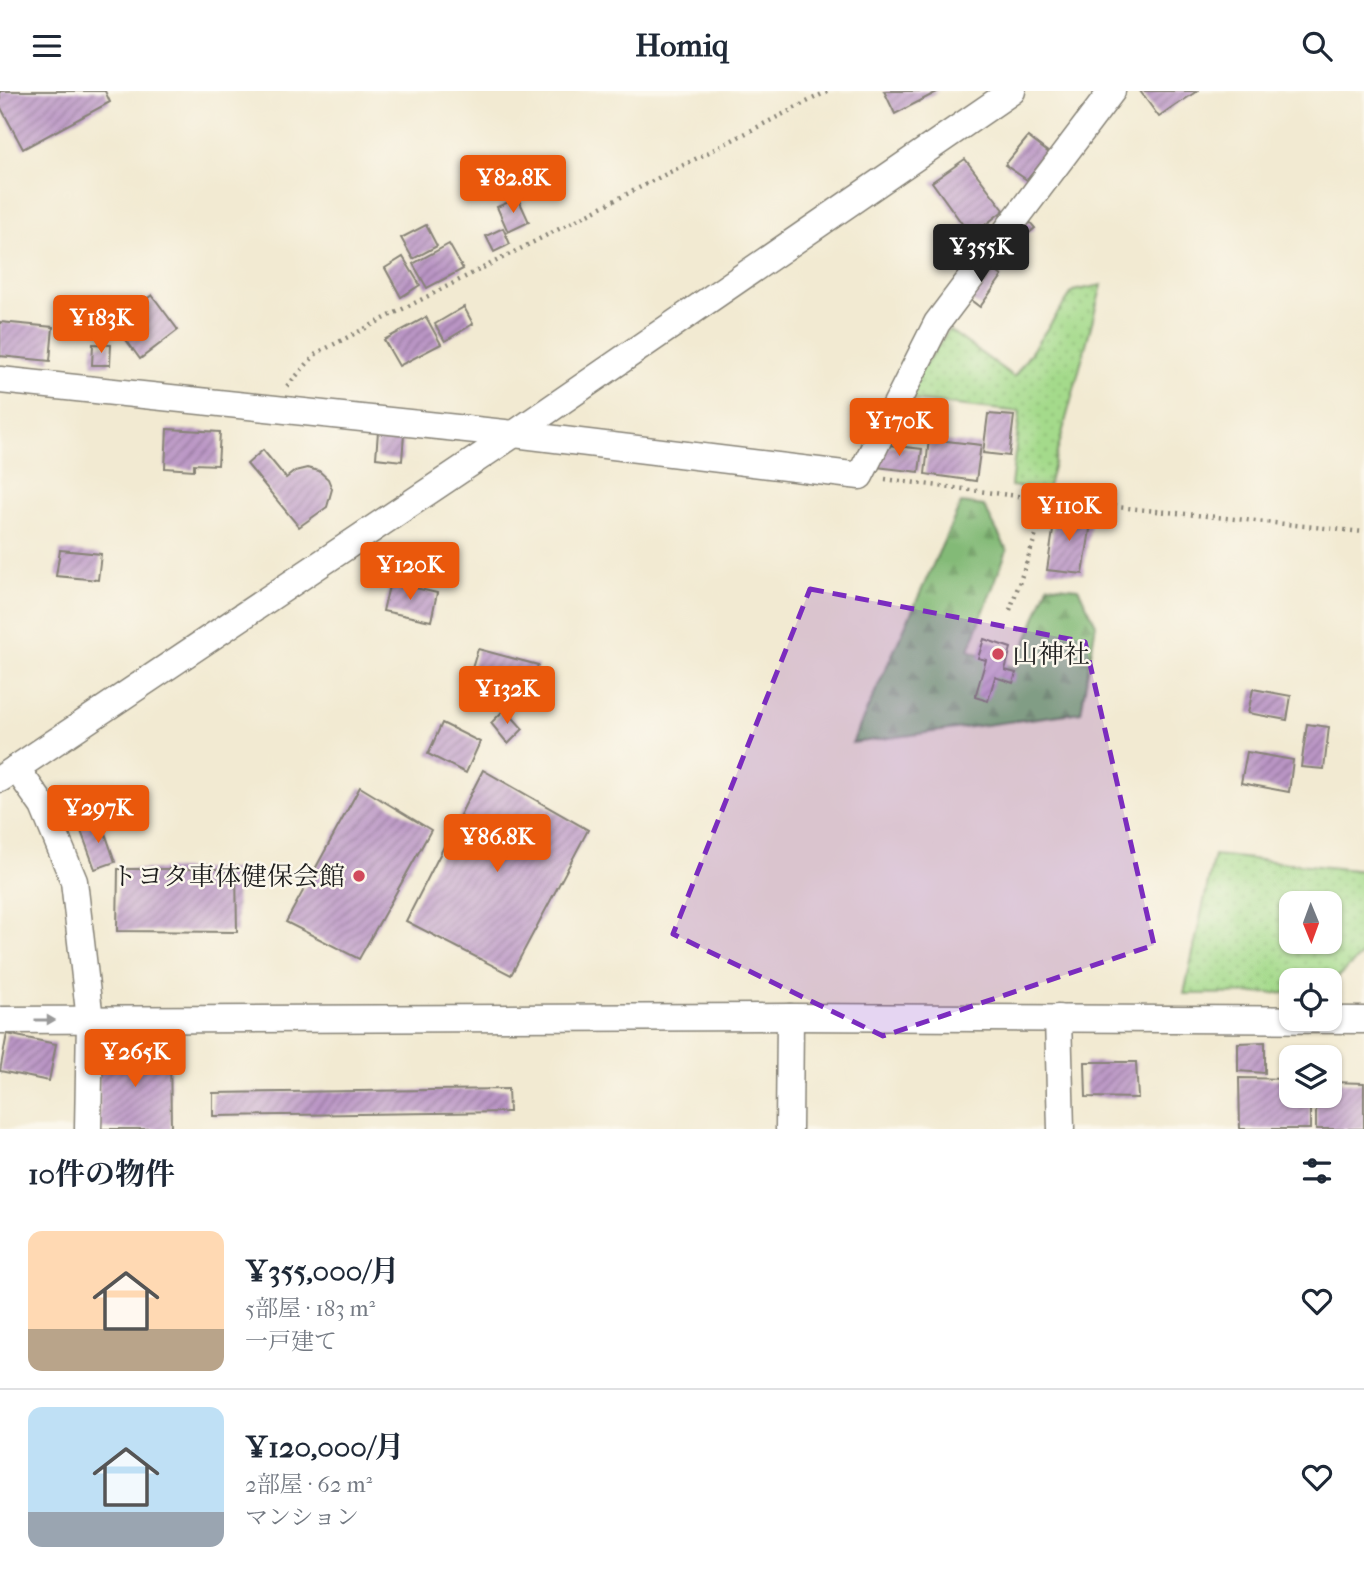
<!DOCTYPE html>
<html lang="ja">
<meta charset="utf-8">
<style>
:root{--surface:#fff;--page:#f6f6f7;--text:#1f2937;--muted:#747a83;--line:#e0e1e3;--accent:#ea580c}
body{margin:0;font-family:"IM FELL French Canon","Noto Serif JP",serif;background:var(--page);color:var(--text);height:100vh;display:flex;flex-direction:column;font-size:26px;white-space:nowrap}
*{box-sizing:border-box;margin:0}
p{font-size:23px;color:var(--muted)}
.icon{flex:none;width:38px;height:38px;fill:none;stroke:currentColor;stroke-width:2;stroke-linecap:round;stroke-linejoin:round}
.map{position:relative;height:1038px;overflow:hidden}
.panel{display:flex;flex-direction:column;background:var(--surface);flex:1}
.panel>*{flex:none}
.needle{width:46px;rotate:179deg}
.fabs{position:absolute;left:1279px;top:800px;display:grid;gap:14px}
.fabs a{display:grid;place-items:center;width:63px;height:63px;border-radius:14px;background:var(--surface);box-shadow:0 2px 5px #0004;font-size:35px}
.price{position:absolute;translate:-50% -60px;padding:0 16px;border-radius:7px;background:var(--accent);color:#fff;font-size:23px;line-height:46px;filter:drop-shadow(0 2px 4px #0008)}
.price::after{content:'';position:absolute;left:50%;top:42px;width:21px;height:16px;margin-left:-10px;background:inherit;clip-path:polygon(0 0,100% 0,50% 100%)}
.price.current{background:#222;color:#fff}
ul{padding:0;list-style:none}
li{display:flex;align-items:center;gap:21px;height:175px;padding:0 28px}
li+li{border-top:2px solid var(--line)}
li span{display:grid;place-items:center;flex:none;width:196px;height:140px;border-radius:14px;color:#555}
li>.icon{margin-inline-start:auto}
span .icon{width:84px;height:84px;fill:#fffc;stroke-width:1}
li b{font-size:30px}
h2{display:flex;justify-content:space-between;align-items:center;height:84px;padding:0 28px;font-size:30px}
header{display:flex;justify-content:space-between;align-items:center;height:91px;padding:0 28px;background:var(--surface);font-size:32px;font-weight:800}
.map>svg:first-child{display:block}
.grass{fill:url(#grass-dots);stroke:#607b54;stroke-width:2;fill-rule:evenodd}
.forest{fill:url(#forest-firs);stroke:#506b4a;stroke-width:2}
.building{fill:url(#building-hatch)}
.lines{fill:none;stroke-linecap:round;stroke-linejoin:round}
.minor-casing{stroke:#878377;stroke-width:29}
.path{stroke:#878377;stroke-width:4.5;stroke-dasharray:2 5;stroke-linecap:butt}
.minor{stroke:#fff;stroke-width:26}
.oneway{fill:#999}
.marked{fill:#7b2cbf;fill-opacity:0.2;stroke:#7b2cbf;stroke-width:5;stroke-dasharray:14 9;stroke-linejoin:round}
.poi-dot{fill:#d1495b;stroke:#fbf7ec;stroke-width:2.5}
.labels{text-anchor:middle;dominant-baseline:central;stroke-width:5;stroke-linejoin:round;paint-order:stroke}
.poi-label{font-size:26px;fill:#1c1c1c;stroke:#fbf7ec;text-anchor:start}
</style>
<header><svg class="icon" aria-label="menu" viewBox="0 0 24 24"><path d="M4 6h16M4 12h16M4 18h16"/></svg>Homiq<svg class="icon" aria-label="search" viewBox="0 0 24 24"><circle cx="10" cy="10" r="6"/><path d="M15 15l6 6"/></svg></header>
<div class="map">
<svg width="1364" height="1038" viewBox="0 0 1364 1038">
<defs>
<pattern id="grass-dots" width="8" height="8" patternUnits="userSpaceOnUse" patternTransform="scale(1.75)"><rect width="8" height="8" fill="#a4da8b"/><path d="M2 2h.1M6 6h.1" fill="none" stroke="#8dba77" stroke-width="1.8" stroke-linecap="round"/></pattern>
<pattern id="forest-firs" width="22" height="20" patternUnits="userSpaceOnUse" patternTransform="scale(1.75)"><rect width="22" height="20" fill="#83ba77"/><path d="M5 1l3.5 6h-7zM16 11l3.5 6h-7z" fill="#719f66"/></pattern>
<pattern id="building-hatch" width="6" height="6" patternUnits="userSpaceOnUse" patternTransform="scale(1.75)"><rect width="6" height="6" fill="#ba95c5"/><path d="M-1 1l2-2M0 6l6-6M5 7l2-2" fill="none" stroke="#96799f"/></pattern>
</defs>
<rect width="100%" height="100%" fill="#fbf7ec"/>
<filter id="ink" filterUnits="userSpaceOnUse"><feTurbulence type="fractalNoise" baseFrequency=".0143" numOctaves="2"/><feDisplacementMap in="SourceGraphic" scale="14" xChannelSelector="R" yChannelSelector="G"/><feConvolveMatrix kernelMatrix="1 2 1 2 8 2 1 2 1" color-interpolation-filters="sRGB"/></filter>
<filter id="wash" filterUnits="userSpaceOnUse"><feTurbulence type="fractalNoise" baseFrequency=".00686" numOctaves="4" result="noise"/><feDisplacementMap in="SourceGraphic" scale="28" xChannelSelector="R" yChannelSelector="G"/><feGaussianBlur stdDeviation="1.57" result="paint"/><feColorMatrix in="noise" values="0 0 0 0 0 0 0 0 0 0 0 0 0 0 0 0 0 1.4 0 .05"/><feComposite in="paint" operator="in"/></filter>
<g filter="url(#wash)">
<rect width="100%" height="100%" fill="#f2ead2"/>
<g class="grass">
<path d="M1102,194L1047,399L1011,395L1020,321L901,308L949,239L1014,286L1073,200Z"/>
<path d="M1214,764L1364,780V862L1330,893V889H1292L1291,902L1184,903ZM1292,812H1330V850H1292Z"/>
</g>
<path class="forest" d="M961,412L984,415L1007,459L969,559L1016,578L1048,494L1078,497L1096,533L1081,621L852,652Z"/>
<g id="blocks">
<g class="building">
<path d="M0,0H105L110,11L23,58L0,15Z"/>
<path d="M884,0H939L895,23Z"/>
<path d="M1140,0H1197L1159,26Z"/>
<path d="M1028,46L1049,62L1027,89L1005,74Z"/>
<path d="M965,68L1004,119L971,145L932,91Z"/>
<path d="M518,107L529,131L508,141L497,116Z"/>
<path d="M1023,123L1035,137L1005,161Z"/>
<path d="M426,134L437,155L413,168L401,147Z"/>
<path d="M503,137L510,153L494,161L486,145Z"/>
<path d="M449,153L463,178L427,197L413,173Z"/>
<path d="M403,166L420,194L401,206L385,177Z"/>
<path d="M983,171L1002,185L980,216L960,201Z"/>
<path d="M152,204L178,239L140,268L114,232Z"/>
<path d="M59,215L80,216L79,235L57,233Z"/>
<path d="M464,216L473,233L445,250L435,233Z"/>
<path d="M426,226L441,253L399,275L384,249Z"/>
<path d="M0,231L53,236L50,270L0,265Z"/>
<path d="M93,253L111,254L110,274H92Z"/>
<path d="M988,323L1014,325L1009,365L983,362Z"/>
<path d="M167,338L220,341L218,374L194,373V379L165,377Z"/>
<path d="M378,340L404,343L402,370L376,367Z"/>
<path d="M929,348L981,354L976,390L925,383Z"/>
<path d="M879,353L922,358L919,381L877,376Z"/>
<path d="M263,359L286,387L295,380L307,377L319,380L328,388L332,398L327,416L299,436L247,373Z"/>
<path d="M1056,420L1092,426L1083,483L1047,479Z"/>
<path d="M60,459L101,463L98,489L56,485Z"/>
<path d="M390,491L437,502L431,530L383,520Z"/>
<path d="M984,548L1011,557L1005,579L1016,582L1013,592L995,586L988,610L975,606L986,569L978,567Z"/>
<path d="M478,558L538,574L525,617L465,600Z"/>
<path d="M1253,598L1291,605L1287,629L1248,622Z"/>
<path d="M505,618L523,638L508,653L491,632Z"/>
<path d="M442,632L480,651L466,682L428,663Z"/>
<path d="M1307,633L1329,636L1324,678L1301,676Z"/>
<path d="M1247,661L1293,669L1289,701L1241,692Z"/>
<path d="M483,679L588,739L511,884L406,830Z"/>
<path d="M360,696L431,739L359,868L286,831Z"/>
<path d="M101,730L115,771L95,778L80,737Z"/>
<path d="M118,778H236L237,841L117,840Z"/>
<path d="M7,943L56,953L49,990L0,980Z"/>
<path d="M1265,951V982L1238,980V952Z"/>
<path d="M170,957L171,1038H100L98,959Z"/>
<path d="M1085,971H1136L1138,1007L1086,1006Z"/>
<path d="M1239,987L1292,988V1004H1310V1038H1240Z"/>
<path d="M1330,991L1364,992V1038H1316V1004H1330Z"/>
<path d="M508,998L509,1021L213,1025V1002Z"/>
</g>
</g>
</g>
<g filter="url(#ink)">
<use href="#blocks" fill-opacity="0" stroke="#878377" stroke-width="2"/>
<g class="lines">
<g class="minor-casing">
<g id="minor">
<path d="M0,289L514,343L860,385L937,232L1112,0"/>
<path d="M16,677L43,715L74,790L90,929L88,1038"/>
<path d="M0,688L514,343L1012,0"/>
<path d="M1058,927L1061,1038"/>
<path d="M0,929L790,926L1364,929"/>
<path d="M789,1038L790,926"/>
</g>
</g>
<g class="path">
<path d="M287,295L317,262L828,0"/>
<path d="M885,388L1048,409L1364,441"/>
<path d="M1010,519L1048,409"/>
</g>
<use href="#minor" class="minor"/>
</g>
<defs><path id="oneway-solid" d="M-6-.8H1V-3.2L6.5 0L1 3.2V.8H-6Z" transform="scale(1.75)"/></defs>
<use class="oneway" href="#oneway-solid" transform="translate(45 929)"/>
</g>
<path class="marked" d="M810,498L1085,551L1154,854L883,945L673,843Z"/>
<g class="poi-dot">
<circle cx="998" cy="563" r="7"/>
<circle cx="359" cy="785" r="7"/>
</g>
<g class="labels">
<g class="poi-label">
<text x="1012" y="563">山神社</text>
<text x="345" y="785" text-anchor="end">トヨタ車体健保会館</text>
</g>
</g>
</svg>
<div class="fabs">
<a><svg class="needle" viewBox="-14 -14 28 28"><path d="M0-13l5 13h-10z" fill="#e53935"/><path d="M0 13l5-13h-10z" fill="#747a83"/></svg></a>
<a><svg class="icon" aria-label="locate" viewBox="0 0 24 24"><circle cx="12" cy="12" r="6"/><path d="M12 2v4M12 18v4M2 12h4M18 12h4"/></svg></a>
<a><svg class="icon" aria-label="layers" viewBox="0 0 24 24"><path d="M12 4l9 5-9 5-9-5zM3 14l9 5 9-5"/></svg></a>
</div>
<b class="price" style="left:513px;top:124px">¥82.8K</b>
<b class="price current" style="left:981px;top:193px">¥355K</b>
<b class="price" style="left:101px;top:264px">¥183K</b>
<b class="price" style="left:899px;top:367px">¥170K</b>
<b class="price" style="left:1069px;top:452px">¥110K</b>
<b class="price" style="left:410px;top:511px">¥120K</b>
<b class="price" style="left:507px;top:635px">¥132K</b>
<b class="price" style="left:98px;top:754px">¥297K</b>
<b class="price" style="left:497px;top:783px">¥86.8K</b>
<b class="price" style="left:135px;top:998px">¥265K</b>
</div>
<section class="panel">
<h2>10件の物件<svg class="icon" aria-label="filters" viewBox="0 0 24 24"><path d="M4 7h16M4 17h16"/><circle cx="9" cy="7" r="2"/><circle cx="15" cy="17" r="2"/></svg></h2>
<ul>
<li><span style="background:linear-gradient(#ffd9b3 70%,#b9a48a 0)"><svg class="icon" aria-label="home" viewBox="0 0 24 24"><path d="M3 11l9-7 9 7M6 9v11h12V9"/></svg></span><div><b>¥355,000/月</b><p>5部屋 · 183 m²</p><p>一戸建て</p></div><svg class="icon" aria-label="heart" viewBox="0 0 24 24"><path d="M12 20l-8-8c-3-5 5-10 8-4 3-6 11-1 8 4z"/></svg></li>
<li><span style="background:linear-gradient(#bfe0f5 75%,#9aa5b1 0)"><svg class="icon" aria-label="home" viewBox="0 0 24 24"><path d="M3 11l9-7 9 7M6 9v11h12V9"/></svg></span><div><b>¥120,000/月</b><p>2部屋 · 62 m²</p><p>マンション</p></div><svg class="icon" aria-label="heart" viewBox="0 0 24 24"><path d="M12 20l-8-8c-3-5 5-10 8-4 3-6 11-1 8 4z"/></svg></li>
</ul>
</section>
